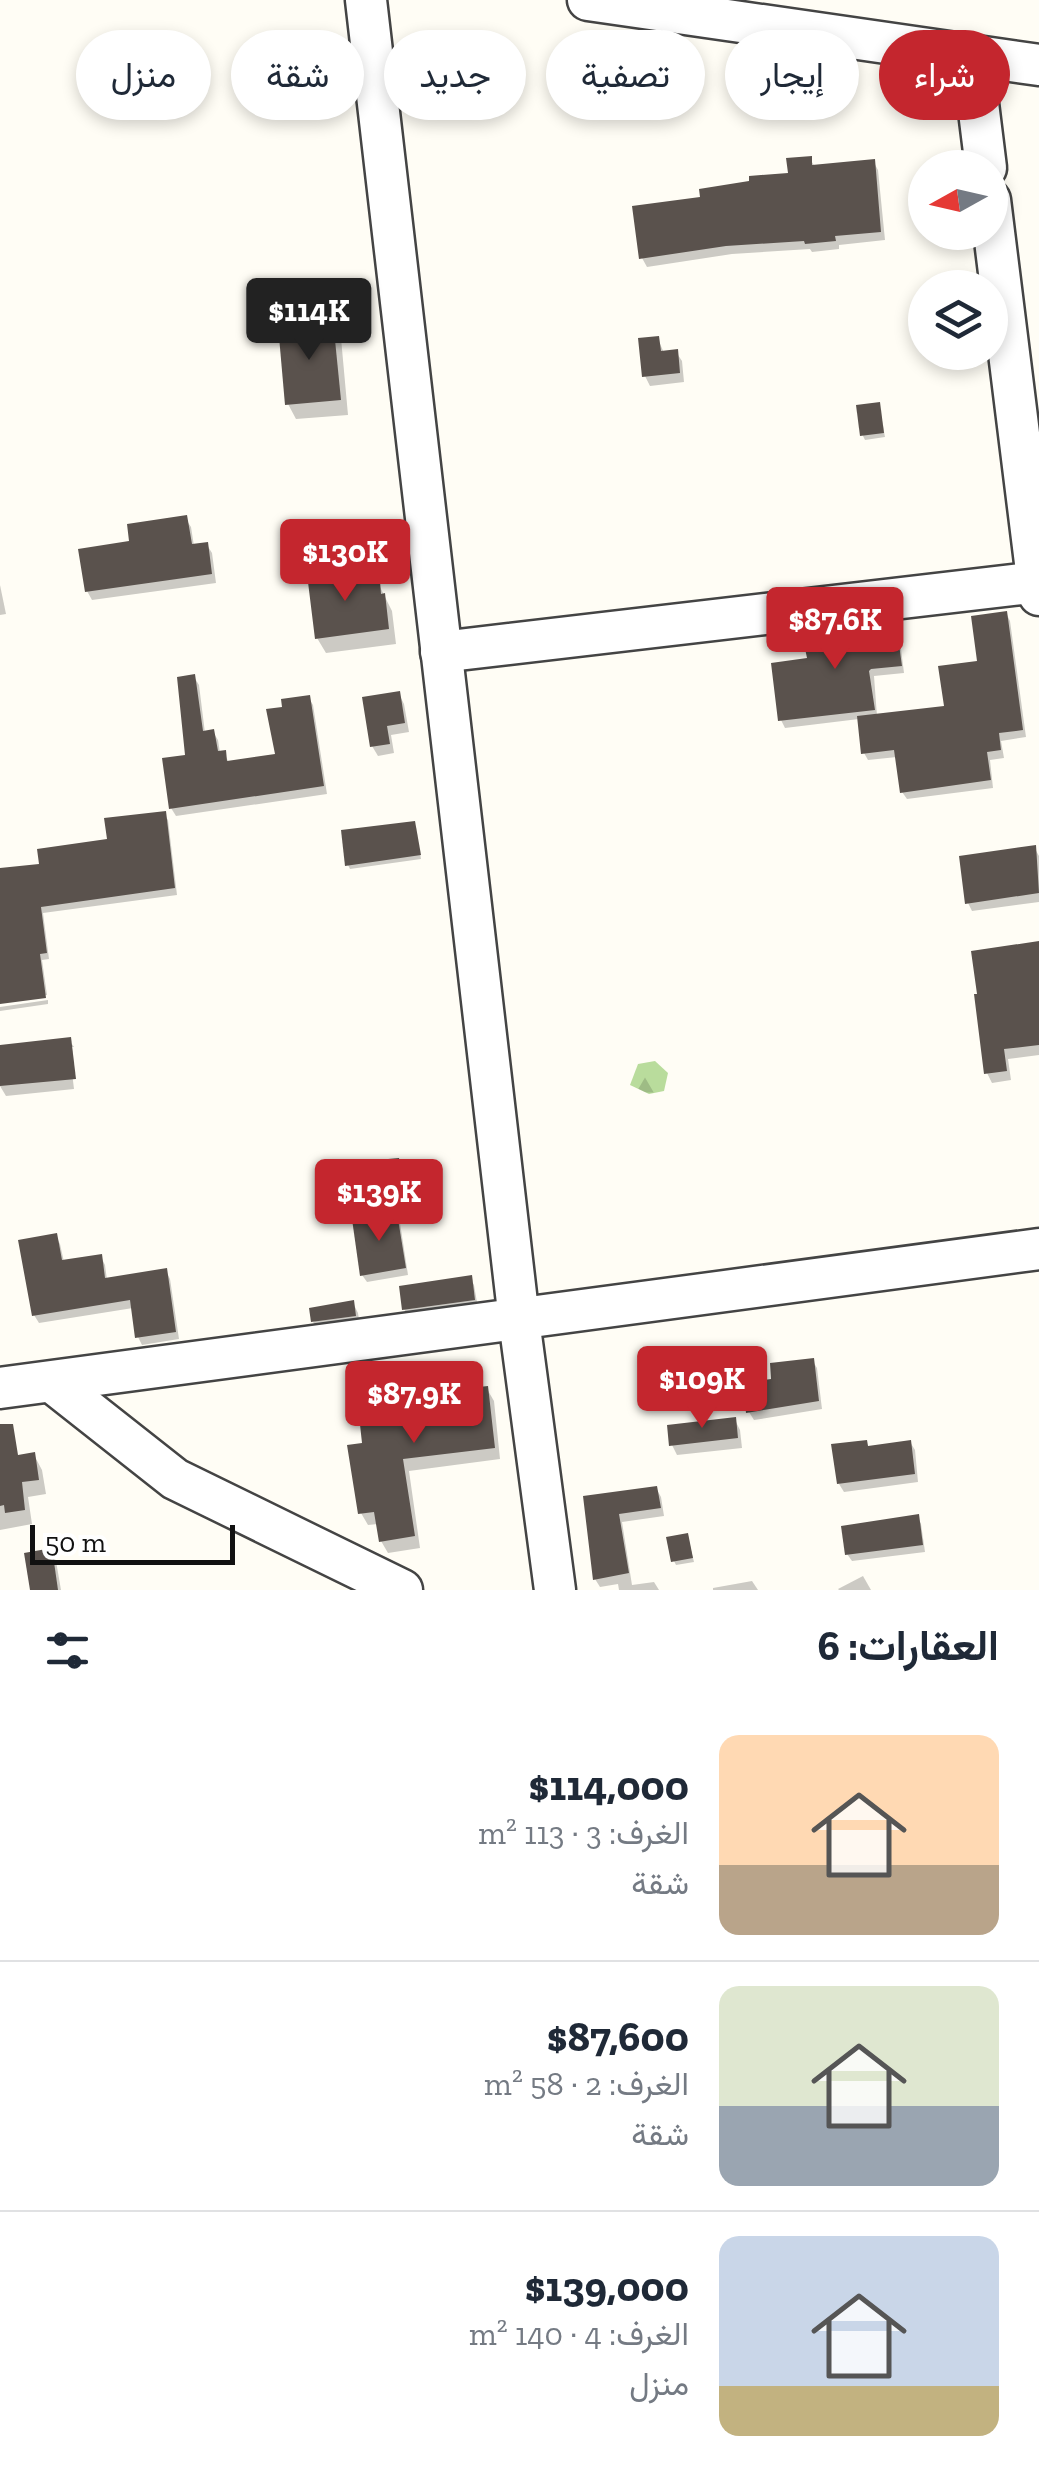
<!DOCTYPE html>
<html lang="ar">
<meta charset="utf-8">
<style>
:root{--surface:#fff;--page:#f6f6f7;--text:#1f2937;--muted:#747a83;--line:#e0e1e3;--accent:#c4262e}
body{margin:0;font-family:"Zilla Slab",Vazirmatn,serif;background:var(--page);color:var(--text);direction:rtl;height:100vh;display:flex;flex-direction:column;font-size:38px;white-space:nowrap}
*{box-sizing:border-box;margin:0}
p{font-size:32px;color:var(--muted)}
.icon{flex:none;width:55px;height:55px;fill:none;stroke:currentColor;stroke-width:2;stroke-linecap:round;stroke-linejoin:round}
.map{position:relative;height:1590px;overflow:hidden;direction:ltr}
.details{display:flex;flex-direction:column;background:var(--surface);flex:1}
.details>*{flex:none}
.banner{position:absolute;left:30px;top:30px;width:980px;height:90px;direction:rtl;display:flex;gap:20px}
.needle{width:65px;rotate:262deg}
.controls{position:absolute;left:908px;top:150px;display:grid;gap:20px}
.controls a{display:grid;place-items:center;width:100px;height:100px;border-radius:50%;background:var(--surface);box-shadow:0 5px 15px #0003;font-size:50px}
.scale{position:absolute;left:30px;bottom:25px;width:205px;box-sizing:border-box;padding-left:10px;border:5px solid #111;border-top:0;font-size:28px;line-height:35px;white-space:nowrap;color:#111;-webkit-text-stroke:8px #fff;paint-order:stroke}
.price{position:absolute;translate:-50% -85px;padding:0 22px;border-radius:10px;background:var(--accent);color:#fff;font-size:32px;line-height:65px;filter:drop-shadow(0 2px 5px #0008)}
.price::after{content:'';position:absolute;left:50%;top:60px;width:30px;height:22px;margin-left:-15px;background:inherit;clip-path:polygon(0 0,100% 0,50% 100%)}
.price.on{background:#222;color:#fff}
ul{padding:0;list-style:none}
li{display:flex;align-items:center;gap:30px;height:250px;padding:0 40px}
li+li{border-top:2px solid var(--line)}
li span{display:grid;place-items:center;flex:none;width:280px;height:200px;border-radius:20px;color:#555}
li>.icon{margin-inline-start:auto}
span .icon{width:120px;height:120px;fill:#fffc;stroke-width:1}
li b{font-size:42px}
h2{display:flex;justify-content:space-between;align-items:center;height:120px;padding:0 40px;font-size:42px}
.tag{padding:0 35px;border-radius:45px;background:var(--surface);box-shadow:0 5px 15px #0003;font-size:35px;line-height:90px}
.tag.on{background:var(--accent);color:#fff}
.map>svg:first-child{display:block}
.forest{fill:url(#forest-firs)}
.shadow{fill:#0003}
.building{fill:#5a524d}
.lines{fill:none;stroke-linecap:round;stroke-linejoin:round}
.minor-casing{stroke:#444;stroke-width:45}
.minor{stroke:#fff;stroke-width:40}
</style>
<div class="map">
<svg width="1039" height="1590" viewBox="0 0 1039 1590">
<defs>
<pattern id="forest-firs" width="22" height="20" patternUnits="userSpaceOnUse" patternTransform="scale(2.5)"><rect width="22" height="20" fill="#b9dc9c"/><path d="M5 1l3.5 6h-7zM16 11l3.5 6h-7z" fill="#9ebc85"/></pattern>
</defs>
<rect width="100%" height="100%" fill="#fffdf5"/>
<path class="forest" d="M655,1061L668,1073L664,1091L649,1094L630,1085L638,1064Z"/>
<g class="shadow">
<path d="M808,58L813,67L816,93L776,98L778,114L756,116L751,107Z"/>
<path d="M810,159L815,167L873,161L878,170L885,240L839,245V249L812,252L810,249L732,254L647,267L642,258L703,199L790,175Z"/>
<path d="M332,323L341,338L348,415L296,419L288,404Z"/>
<path d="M658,339L664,353L676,352L682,361L684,382L650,386L645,376Z"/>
<path d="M879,404L885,437L865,440L863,436Z"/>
<path d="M185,518L191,527L194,546L207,545L212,553L216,583L92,600L87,591L132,543Z"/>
<path d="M347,569L356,584L378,583L392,611L396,644L326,653L317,638Z"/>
<path d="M0,585L6,614L0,615Z"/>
<path d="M1006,613L1010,621L1026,737L1001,741L1004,758L990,760L993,788L907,799L902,792L897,757L868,760L864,753L859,719L785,728L781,720L810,660L894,625L899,633L904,673L874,676L877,716L947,708L980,663Z"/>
<path d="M194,677L199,685L205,733L213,732L218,740L220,753H224L229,763L278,756L285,709L308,697L313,705L327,794L176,816L171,808L188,757Z"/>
<path d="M399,694L404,704L409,732L391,735L394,753L378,756L372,746Z"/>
<path d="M164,814L168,820L177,895L43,913L49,959L42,960L47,995L0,1002V871L42,866L110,841Z"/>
<path d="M416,828L421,859L350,869L348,865Z"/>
<path d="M1034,847L1039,856V902L972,911L968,903Z"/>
<path d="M1039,944V1055L1008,1059L1011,1080L992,1083L987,1073Z"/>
<path d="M48,1000V1004L0,1011V1007Z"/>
<path d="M69,1040L74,1047H69L74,1089L6,1096L0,1086V1047Z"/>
<path d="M398,1160L404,1170L408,1204L390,1206L384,1197Z"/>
<path d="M396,1216L400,1223L408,1275L367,1282L362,1275Z"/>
<path d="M56,1236L60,1244L64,1262L101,1257L105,1265L107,1280L166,1271L170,1279L179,1339L142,1345L138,1337L133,1308L39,1323L34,1315Z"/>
<path d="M470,1278L474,1285L478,1308L409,1317L404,1309Z"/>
<path d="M353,1303L358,1313L360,1326L319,1331L313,1322Z"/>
<path d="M812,1360L817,1368L822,1409L754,1420L749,1412Z"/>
<path d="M468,1381L473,1390L487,1389L494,1401L500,1459L409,1471L420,1548L388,1553L381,1541L378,1524L368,1525L361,1513L365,1445L418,1401Z"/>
<path d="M735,1420L740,1430L742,1448L677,1455L672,1445Z"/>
<path d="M0,1431L17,1457L34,1455L42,1470L46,1494L28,1497L32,1524L0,1530Z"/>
<path d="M866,1442L869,1448L910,1442L915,1450L918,1482L844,1492L839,1484Z"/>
<path d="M656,1488L661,1497L664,1516L622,1522L632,1585L654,1582L659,1590H619L618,1584L600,1587L595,1579L585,1498Z"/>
<path d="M917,1516L921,1524L925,1552L852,1561L847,1554Z"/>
<path d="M687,1535L694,1562L676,1565L674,1561Z"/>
<path d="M51,1551L56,1561L61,1590H33Z"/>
<path d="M863,1576L871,1590H839L838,1589Z"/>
<path d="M752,1581L758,1590H713V1588Z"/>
</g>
<g class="building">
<path d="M743,46L810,56L813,85L773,89L775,105L749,108Z"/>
<path d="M812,156V165L875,159L881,232L835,236L836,241L805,244L804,241L726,246L639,259L632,206L700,197L699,189L749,181V176L788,173L786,158Z"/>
<path d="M333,320L341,400L285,405L278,325Z"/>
<path d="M659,336L661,351L678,349L680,373L642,377L638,338Z"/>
<path d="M880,402L884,433L860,436L856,405Z"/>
<path d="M187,515L192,544L208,542L212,574L85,592L78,549L129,541L127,524Z"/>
<path d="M349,566L351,584L380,581L381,594L385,593L389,629L315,639L307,574L318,573V570Z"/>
<path d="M1007,611L1023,730L999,733L1001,750L987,752L991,780L900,793L894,750L861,754L857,716L944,706L938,666L977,661L971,616Z"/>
<path d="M896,623L902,666L871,669L869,671L875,710L778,721L771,663L807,658L802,634Z"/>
<path d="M195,674L203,731L214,729L218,751L226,750L227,761L275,754L266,709L282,707L281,699L310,695L324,786L169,809L162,758L185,755L177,677Z"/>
<path d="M400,691L405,723L387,726L390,744L370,747L362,697Z"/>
<path d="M166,811L175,888L41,907L47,953L40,954L46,998L0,1004V868L39,864L37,849L107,839L104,818Z"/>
<path d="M415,821L421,855L345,866L341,830Z"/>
<path d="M1036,845L1039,893L965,904L959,856Z"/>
<path d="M1039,941V1045L1004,1049L1007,1071L984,1074L974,994H977L971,951Z"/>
<path d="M71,1037L76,1079L0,1086V1045Z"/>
<path d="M399,1158L405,1194L382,1198L377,1160Z"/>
<path d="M397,1213L406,1268L360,1276L352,1219Z"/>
<path d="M57,1233L62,1260L102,1254L105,1278L167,1268L176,1332L135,1338L130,1300L32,1316L18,1240Z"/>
<path d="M472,1275L475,1300L402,1310L399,1286Z"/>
<path d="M354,1300L356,1316L311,1322L309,1308Z"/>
<path d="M814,1358L819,1401L746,1413L743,1383L771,1379L770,1363Z"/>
<path d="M469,1378L470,1388L488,1386L495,1448L403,1459L415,1536L379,1542L374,1512L358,1514L347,1445L362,1443L358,1406L415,1399L413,1385Z"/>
<path d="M736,1417L738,1438L669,1446L667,1425Z"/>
<path d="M0,1424H13L18,1455L35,1452L39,1480L22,1482L25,1510L5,1513L4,1505L0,1506Z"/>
<path d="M867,1440L868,1446L911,1440L915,1474L837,1484L831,1444Z"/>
<path d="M657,1486L661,1508L619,1514L629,1573L593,1580L583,1496Z"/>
<path d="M919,1514L923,1545L845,1555L841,1526Z"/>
<path d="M688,1533L693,1558L671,1562L666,1537Z"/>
<path d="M52,1548L58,1590H30L24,1553Z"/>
</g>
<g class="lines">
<g class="minor-casing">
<g id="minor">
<path d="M366,0L519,1320L555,1590"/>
<path d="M588,0L1039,65"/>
<path d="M972,55L986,168"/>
<path d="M990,200L1039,595"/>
<path d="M441,652L1039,582"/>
<path d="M52,1382L175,1479L402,1590"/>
<path d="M0,1388L1039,1249"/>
</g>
</g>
<use href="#minor" class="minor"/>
</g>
</svg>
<div class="controls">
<a><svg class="needle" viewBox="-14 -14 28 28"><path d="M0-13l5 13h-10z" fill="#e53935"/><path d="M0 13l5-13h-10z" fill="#747a83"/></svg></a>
<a><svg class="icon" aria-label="layers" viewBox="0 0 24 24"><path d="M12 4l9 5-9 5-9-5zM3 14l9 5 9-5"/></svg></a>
</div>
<div class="scale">50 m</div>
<b class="price on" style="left:309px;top:363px">$114K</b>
<b class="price" style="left:345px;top:604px">$130K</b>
<b class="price" style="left:835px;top:672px">$87.6K</b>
<b class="price" style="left:379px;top:1244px">$139K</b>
<b class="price" style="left:702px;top:1431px">$109K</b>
<b class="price" style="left:414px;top:1446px">$87.9K</b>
<div class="banner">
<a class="tag on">شراء</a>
<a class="tag">إيجار</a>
<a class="tag">تصفية</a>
<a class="tag">جديد</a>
<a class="tag">شقة</a>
<a class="tag">منزل</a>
</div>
</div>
<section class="details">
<h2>العقارات: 6<svg class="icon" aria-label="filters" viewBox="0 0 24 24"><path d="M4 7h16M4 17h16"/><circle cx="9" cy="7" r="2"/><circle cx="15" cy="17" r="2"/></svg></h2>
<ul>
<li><span style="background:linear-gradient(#ffd9b3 65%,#b9a48a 0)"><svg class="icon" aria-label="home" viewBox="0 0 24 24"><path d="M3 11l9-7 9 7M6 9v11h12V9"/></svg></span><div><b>$114,000</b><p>الغرف: 3 · 113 m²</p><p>شقة</p></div></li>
<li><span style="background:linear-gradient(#dfe7d0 60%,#9aa5b1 0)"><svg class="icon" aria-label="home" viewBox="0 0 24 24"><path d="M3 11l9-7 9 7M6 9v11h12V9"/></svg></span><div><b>$87,600</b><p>الغرف: 2 · 58 m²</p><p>شقة</p></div></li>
<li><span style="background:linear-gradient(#c9d6e8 75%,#c2b280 0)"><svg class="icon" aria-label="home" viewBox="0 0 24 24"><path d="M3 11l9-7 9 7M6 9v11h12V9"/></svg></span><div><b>$139,000</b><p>الغرف: 4 · 140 m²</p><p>منزل</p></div></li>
</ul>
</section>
